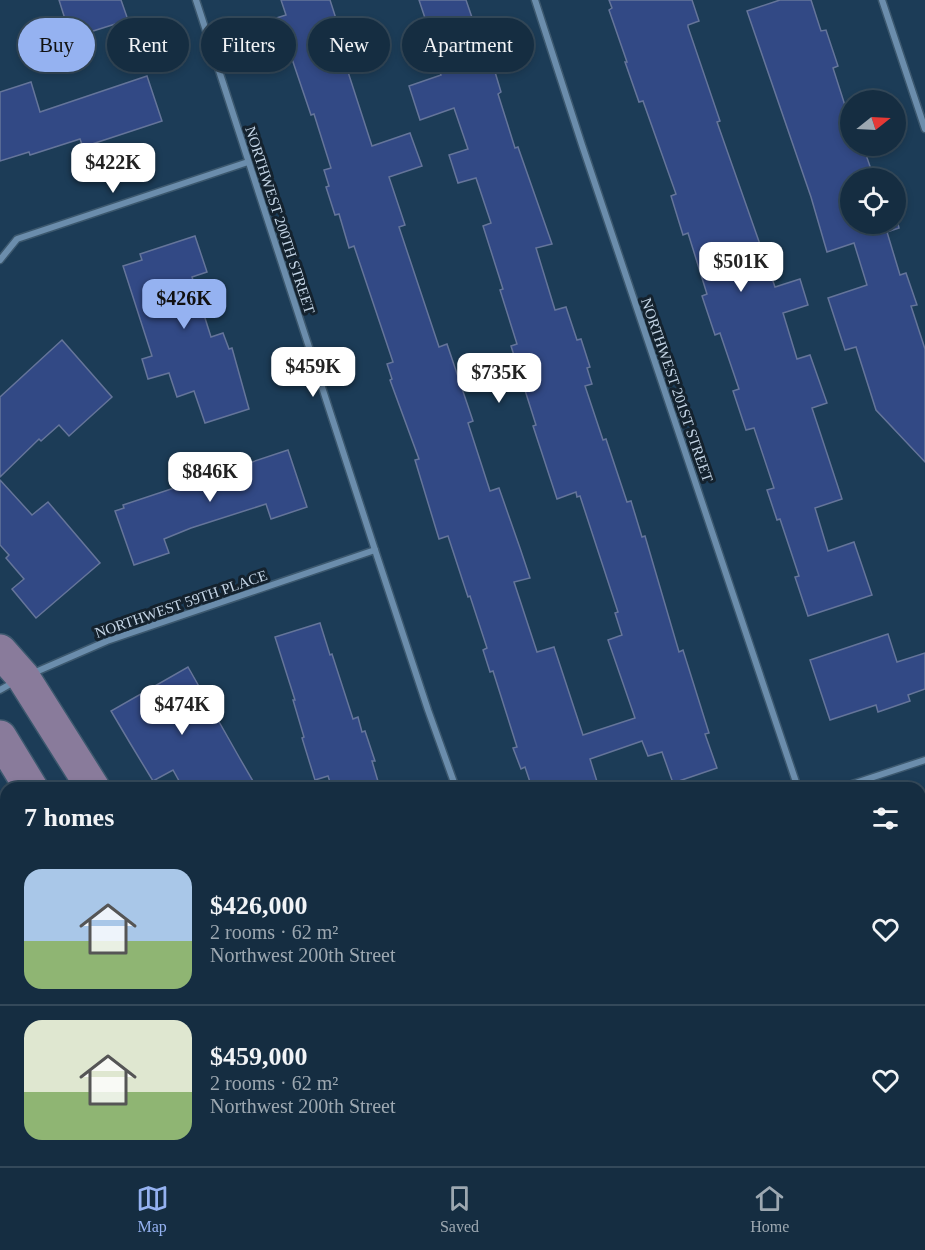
<!DOCTYPE html>
<meta charset="utf-8">
<style>
:root{--surface:#152d41;--page:#22394c;--text:#f1f3f6;--muted:#9da8b1;--line:#34495a;--accent:#95b2f1}
body{margin:0;font-family:Georgia,serif;background:var(--page);color:var(--text);height:100vh;display:flex;flex-direction:column;font-size:22px;white-space:nowrap}
*{box-sizing:border-box;margin:0}
p{font-size:20px;color:var(--muted)}
.icon{flex:none;width:33px;height:33px;fill:none;stroke:currentColor;stroke-width:2;stroke-linecap:round;stroke-linejoin:round}
.map{position:relative;flex:1;overflow:hidden}
.panel{position:absolute;left:0px;top:782px;width:926px;height:386px;display:flex;flex-direction:column;background:var(--surface);border-radius:18px 18px 0 0;box-shadow:0 3px 9px #0003,0 0 0 2px var(--line)}
.panel>*{flex:none}
.top-card{position:absolute;left:18px;top:18px;width:600px;height:54px;display:flex;gap:12px}
.needle{width:39px;rotate:72deg}
.fabs{position:absolute;left:840px;top:90px;display:grid;gap:12px}
.fabs a{display:grid;place-items:center;width:66px;height:66px;border-radius:50%;background:var(--surface);box-shadow:0 3px 9px #0003,0 0 0 2px var(--line);font-size:30px}
.price{position:absolute;translate:-50% -51px;padding:0 14px;border-radius:12px;background:#fff;color:#222;font-size:20px;line-height:39px;filter:drop-shadow(0 2px 3px #0008)}
.price::after{content:'';position:absolute;left:50%;top:36px;width:18px;height:14px;margin-left:-9px;background:inherit;clip-path:polygon(0 0,100% 0,50% 100%)}
.price.on{background:var(--accent);color:#111}
ul{padding:0;list-style:none}
li{display:flex;align-items:center;gap:18px;height:150px;padding:0 24px}
li+li{border-top:2px solid var(--line)}
li span{display:grid;place-items:center;flex:none;width:168px;height:120px;border-radius:18px;color:#555}
li>.icon{margin-inline-start:auto}
span .icon{width:72px;height:72px;fill:#fffc;stroke-width:1}
li b{font-size:26px}
h2{display:flex;justify-content:space-between;align-items:center;height:72px;padding:0 24px;font-size:26px}
.chip{padding:0 21px;border-radius:27px;background:var(--surface);box-shadow:0 3px 9px #0003,0 0 0 2px var(--line);font-size:21px;line-height:54px}
.chip.on{background:var(--accent);color:#111}
.menu{display:flex;justify-content:space-around;align-items:center;height:84px;border-top:2px solid var(--line);background:var(--surface);font-size:16px;color:var(--muted)}
.menu a{display:grid;justify-items:center;gap:3px}
.menu .on{color:var(--accent)}
.map>svg:first-child{display:block}
.building{fill:#324985;stroke:#65759a;stroke-width:1.5}
.lines{fill:none;stroke-linecap:round;stroke-linejoin:round}
.street-casing{stroke:#3c586e;stroke-width:9}
.secondary-casing{stroke:#3c586e;stroke-width:36}
.street{stroke:#6b8dac;stroke-width:6}
.secondary{stroke:#897b9b;stroke-width:33}
.labels{text-anchor:middle;dominant-baseline:central;stroke-width:6;stroke-linejoin:round;paint-order:stroke}
.street-label{font-size:15px;fill:#c4d5e6;stroke:#14222e}
</style>
<div class="map">
<svg width="925" height="1166" viewBox="0 0 925 1166">
<rect width="100%" height="100%" fill="#1c3c57"/>
<g class="building">
<path d="M59,0H121L128,20L71,38Z"/>
<path d="M281,0H330L339,28L336,29L339,37L337,38L372,146L410,133L422,166L389,177L405,225L399,227L439,347L447,344L473,421L468,423L490,491L499,488L520,548L530,578L514,582L537,652L554,647L583,735L635,718L608,640L622,635L615,613L618,612L580,496L577,497L576,492L557,499L533,426L536,425L511,346L517,344L500,290L503,289L483,226L491,223L476,178L458,183L449,155L468,149L454,108L420,120L409,86L441,75L427,34L430,33L419,0H466L491,73L495,72L501,92L498,94L515,148L518,147L552,244L536,248L555,310L566,307L577,340L581,339L590,367L587,368L592,384L585,386L603,440L606,439L627,502L631,501L642,537L645,536L679,652L683,650L709,733L705,734L717,768L673,783L662,752L648,756L642,741L590,759L599,788H532L525,767L521,769L513,748L517,747L493,671L490,672L483,650L487,648L470,596L468,597L448,536L439,539L415,460L419,459L390,380L392,379L387,364L393,362L354,246L349,248L339,214L335,215L326,187L329,186L324,170L331,168L314,114L311,115L290,53L281,56L270,20L286,15Z"/>
<path d="M609,0H692L699,21L688,25V27L720,121L717,122L775,287L800,279L808,305L783,313L797,359L810,355L827,403L812,408L842,499L815,508L828,551L854,542L872,595L808,616L795,577L799,576L780,519L777,520L767,490L774,488L754,428L746,430L733,391L739,389L720,333L715,335L702,296L707,294L688,233L683,235L671,196L676,194L643,101L639,102L625,62H627L609,10L612,8Z"/>
<path d="M780,0H811L821,31L826,30L838,66L833,68L850,121V146H863L874,178H850V224H898L899,228L887,232L900,275L906,273L917,305L911,306L925,349V462L876,410L856,347L845,350L828,298L867,285L854,243L827,252L811,197L747,11Z"/>
<path d="M147,76L162,121L83,147L80,139L30,155L29,152L0,161V92L31,82L40,112Z"/>
<path d="M195,236L207,272L192,277L211,337L223,333L229,349L232,348L249,409L205,423L194,391L177,397L169,373L148,379L142,359L152,356L123,266L142,260L140,254Z"/>
<path d="M62,340L112,397L69,436L59,425L41,441L39,439L0,477V397Z"/>
<path d="M288,450L307,507L271,519L266,504L191,528L164,539L169,553L134,565L115,511L124,508L123,505Z"/>
<path d="M0,480L32,515L48,502L100,563L36,618L12,589L24,579L6,558L9,555L0,545Z"/>
<path d="M320,623L330,655L332,654L353,719L358,717L362,732L365,731L375,761H372L380,788H332L328,776L315,780L302,738L304,737L293,700H295L275,637Z"/>
<path d="M888,634L897,662L925,653V689L908,695L910,701L878,712L876,705L830,720L810,660Z"/>
<path d="M188,667L239,757L257,788H183L173,770L153,781L130,743L111,711Z"/>
</g>
<g class="lines">
<g class="street-casing">
<g id="street">
<path d="M196,0L375,550L428,710L456,788"/>
<path d="M535,0L582,145L798,788"/>
<path d="M882,0L925,129"/>
<path d="M0,260L17,239L248,162"/>
<path d="M31,674L107,641L375,550"/>
<path d="M0,690L14,682"/>
<path d="M840,788L925,760"/>
<path d="M920,1106L925,1104"/>
<path d="M594,1161L596,1166"/>
<path d="M732,1166L747,1161"/>
</g>
</g>
<g class="secondary-casing">
<g id="secondary">
<path d="M0,651L23,677L93,788"/>
<path d="M0,737L31,788"/>
<path d="M209,1161L211,1166"/>
<path d="M264,1161L266,1166"/>
</g>
</g>
<use href="#street" class="street"/>
<use href="#secondary" class="secondary"/>
</g>
<g class="labels">
<g class="street-label">
<text transform="translate(280 220) rotate(72)">NORTHWEST 200TH STREET</text>
<text transform="translate(677 390) rotate(71)">NORTHWEST 201ST STREET</text>
<text transform="translate(181 604) rotate(-19)">NORTHWEST 59TH PLACE</text>
</g>
</g>
</svg>
<div class="fabs">
<a><svg class="needle" viewBox="-14 -14 28 28"><path d="M0-13l5 13h-10z" fill="#e53935"/><path d="M0 13l5-13h-10z" fill="#9da8b1"/></svg></a>
<a><svg class="icon" aria-label="locate" viewBox="0 0 24 24"><circle cx="12" cy="12" r="6"/><path d="M12 2v4M12 18v4M2 12h4M18 12h4"/></svg></a>
</div>
<b class="price" style="left:113px;top:194px">$422K</b>
<b class="price" style="left:741px;top:293px">$501K</b>
<b class="price on" style="left:184px;top:330px">$426K</b>
<b class="price" style="left:313px;top:398px">$459K</b>
<b class="price" style="left:499px;top:404px">$735K</b>
<b class="price" style="left:210px;top:503px">$846K</b>
<b class="price" style="left:182px;top:736px">$474K</b>
<div class="top-card">
<a class="chip on">Buy</a>
<a class="chip">Rent</a>
<a class="chip">Filters</a>
<a class="chip">New</a>
<a class="chip">Apartment</a>
</div>
<section class="panel">
<h2>7 homes<svg class="icon" aria-label="filters" viewBox="0 0 24 24"><path d="M4 7h16M4 17h16"/><circle cx="9" cy="7" r="2"/><circle cx="15" cy="17" r="2"/></svg></h2>
<ul>
<li><span style="background:linear-gradient(#a9c7e8 60%,#8fb573 0)"><svg class="icon" aria-label="home" viewBox="0 0 24 24"><path d="M3 11l9-7 9 7M6 9v11h12V9"/></svg></span><div><b>$426,000</b><p>2 rooms · 62 m²</p><p>Northwest 200th Street</p></div><svg class="icon" aria-label="heart" viewBox="0 0 24 24"><path d="M12 20l-8-8c-3-5 5-10 8-4 3-6 11-1 8 4z"/></svg></li>
<li><span style="background:linear-gradient(#dfe7d0 60%,#8fb573 0)"><svg class="icon" aria-label="home" viewBox="0 0 24 24"><path d="M3 11l9-7 9 7M6 9v11h12V9"/></svg></span><div><b>$459,000</b><p>2 rooms · 62 m²</p><p>Northwest 200th Street</p></div><svg class="icon" aria-label="heart" viewBox="0 0 24 24"><path d="M12 20l-8-8c-3-5 5-10 8-4 3-6 11-1 8 4z"/></svg></li>
</ul>
</section>
</div>
<nav class="menu">
<a class="on"><svg class="icon" aria-label="map" viewBox="0 0 24 24"><path d="M3 6l6-2 6 2 6-2v14l-6 2-6-2-6 2zM9 4v14M15 6v14"/></svg>Map</a>
<a><svg class="icon" aria-label="saved" viewBox="0 0 24 24"><path d="M7 4h10v16l-5-4-5 4z"/></svg>Saved</a>
<a><svg class="icon" aria-label="home" viewBox="0 0 24 24"><path d="M3 11l9-7 9 7M6 9v11h12V9"/></svg>Home</a>
</nav>
